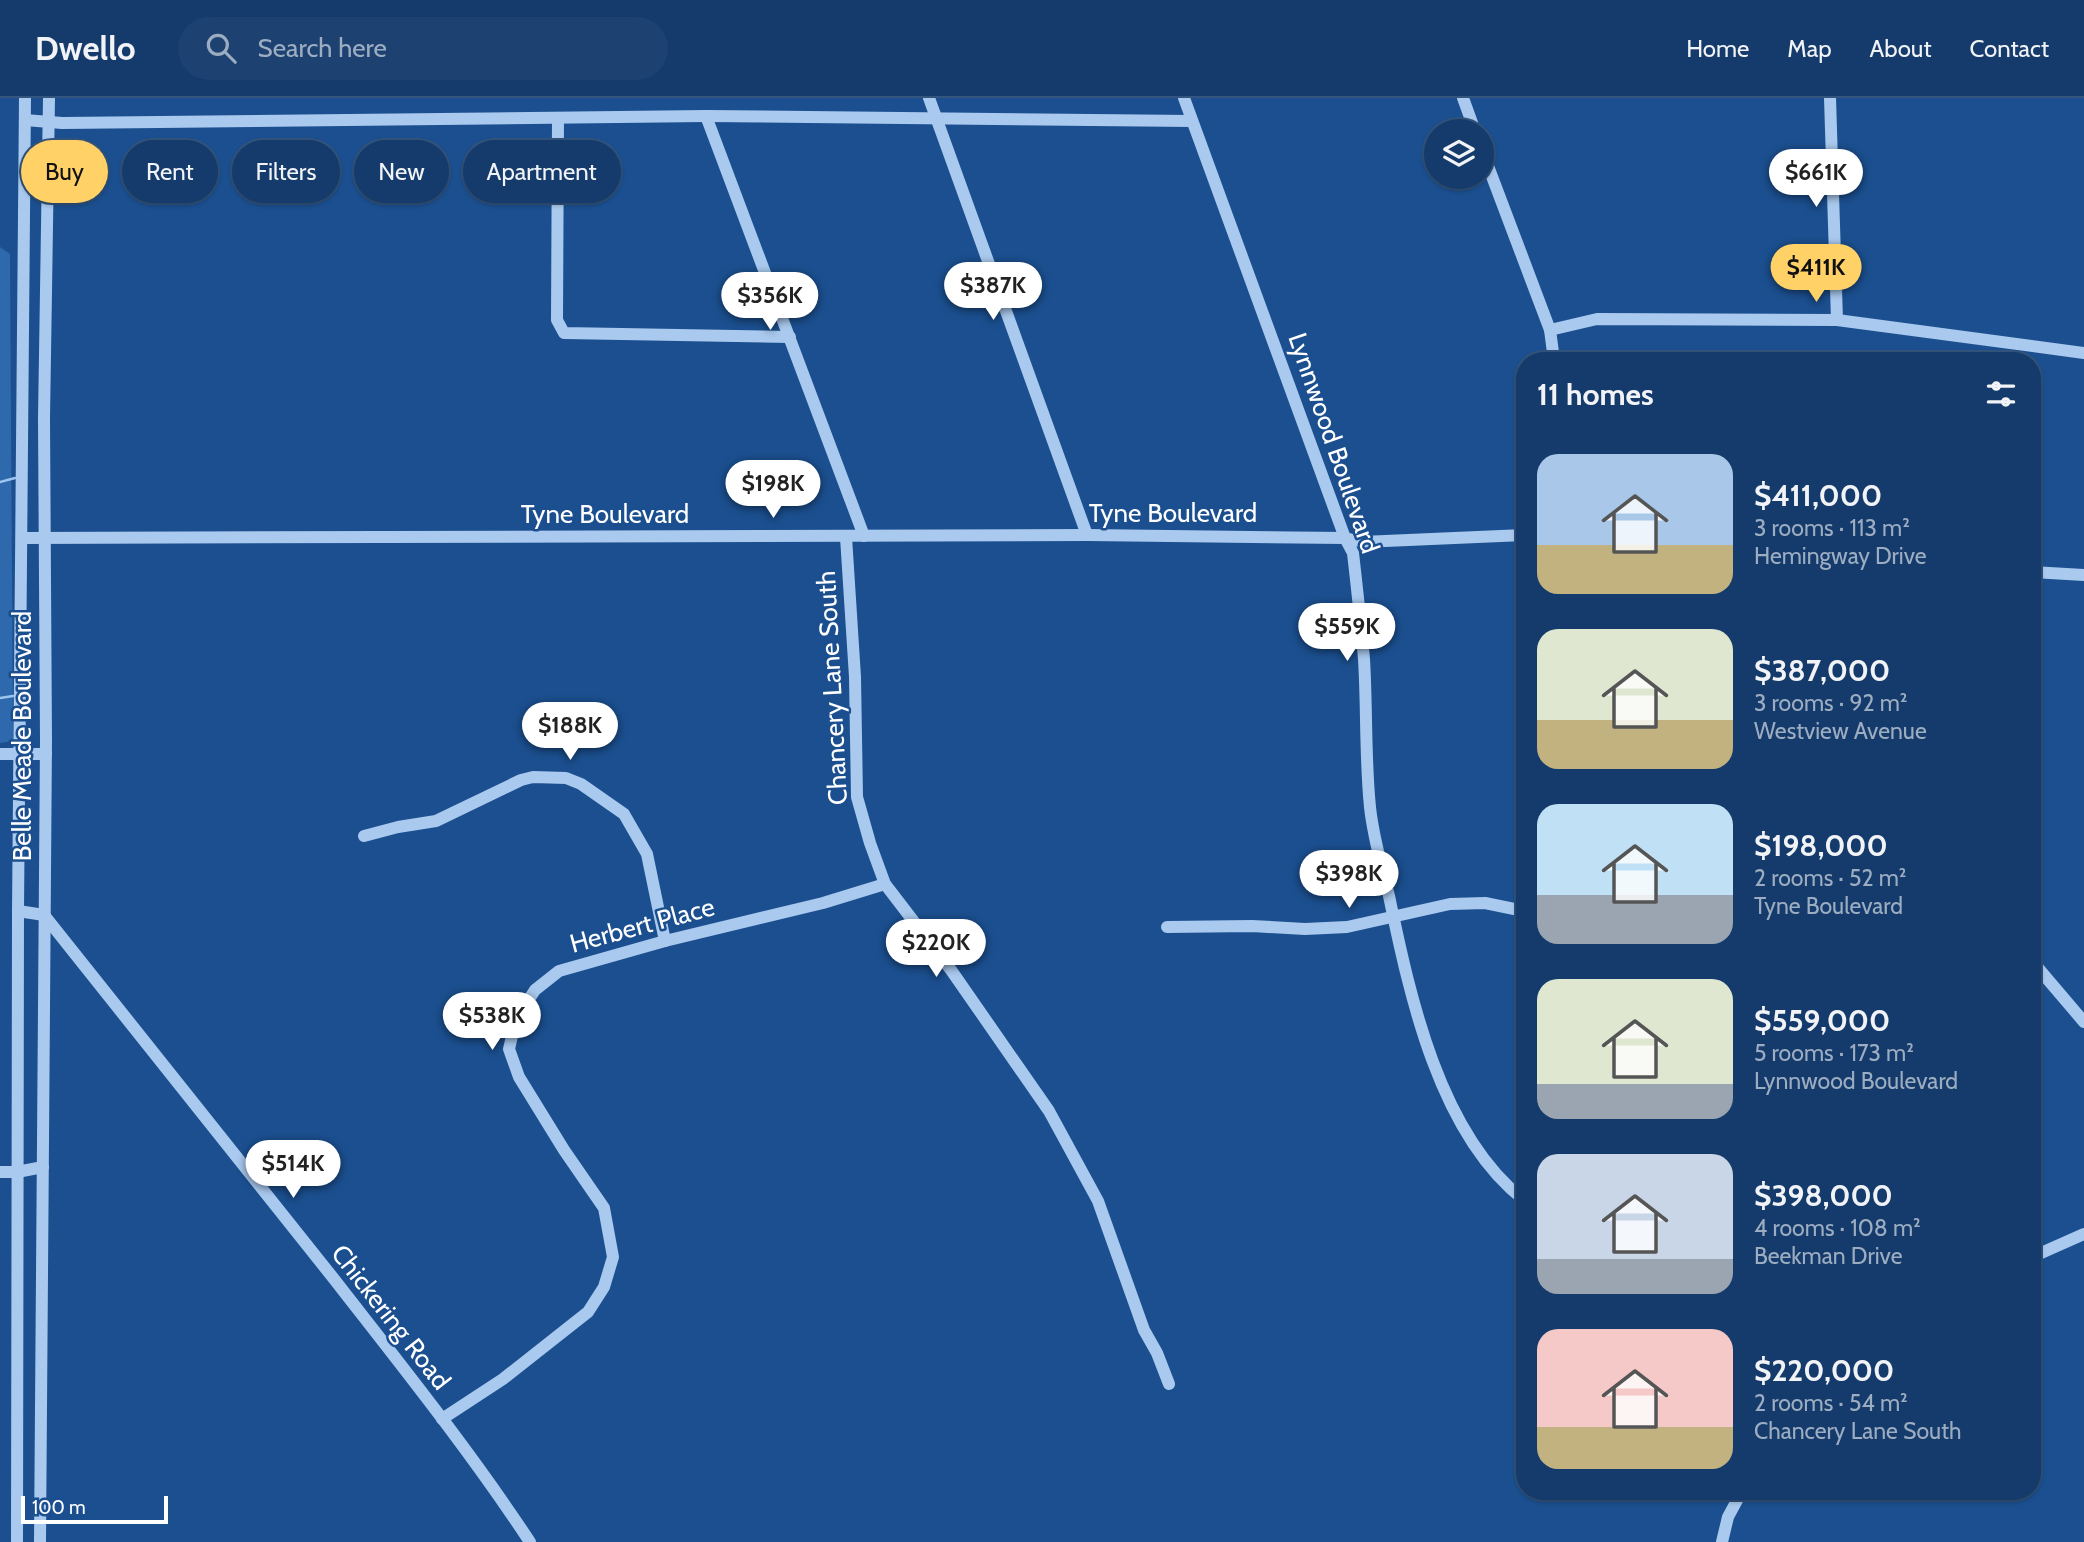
<!DOCTYPE html>
<meta charset="utf-8">
<style>
:root{--surface:#143b6b;--page:#1d4271;--text:#f1f3f6;--muted:#9dadc1;--line:#33557e;--accent:#ffd166}
body{margin:0;font-family:Cabin,sans-serif;background:var(--page);color:var(--text);height:100vh;display:flex;flex-direction:column;font-size:26px;white-space:nowrap}
*{box-sizing:border-box;margin:0}
p{font-size:23px;color:var(--muted)}
.icon{flex:none;width:38px;height:38px;fill:none;stroke:currentColor;stroke-width:2;stroke-linecap:round;stroke-linejoin:round}
.map{position:relative;flex:1;overflow:hidden}
.panel{position:absolute;left:1516px;top:254px;width:525px;height:1148px;display:flex;flex-direction:column;background:var(--surface);border-radius:28px;box-shadow:0 2px 5px #0004,0 0 0 2px var(--line)}
.panel>*{flex:none}
.banner{position:absolute;left:21px;top:42px;width:665px;height:63px;display:flex;gap:14px}
.tools{position:absolute;left:1424px;top:21px;display:grid;gap:14px}
.tools a{display:grid;place-items:center;width:70px;height:70px;border-radius:50%;background:var(--surface);box-shadow:0 2px 5px #0004,0 0 0 2px var(--line);font-size:35px}
.scale{position:absolute;left:21px;bottom:18px;width:147px;box-sizing:border-box;padding-left:7px;border:4px solid #fff;border-top:0;font-size:19px;line-height:24px;white-space:nowrap;color:#fff;-webkit-text-stroke:5px #1b4f8f;paint-order:stroke}
.price{position:absolute;translate:-50% -60px;padding:0 16px;border-radius:24px;background:#fff;color:#222;font-size:23px;line-height:46px;filter:drop-shadow(0 2px 4px #0008)}
.price::after{content:'';position:absolute;left:50%;top:42px;width:21px;height:16px;margin-left:-10px;background:inherit;clip-path:polygon(0 0,100% 0,50% 100%)}
.price.active{background:var(--accent);color:#111}
ul{padding:0;list-style:none}
li{display:flex;align-items:center;gap:21px;height:175px;padding:0 21px}
li span{display:grid;place-items:center;flex:none;width:196px;height:140px;border-radius:21px;color:#555}
li>.icon{margin-inline-start:auto}
span .icon{width:84px;height:84px;fill:#fffc;stroke-width:1}
li b{font-size:30px}
h2{display:flex;justify-content:space-between;align-items:center;height:84px;padding:0 21px;font-size:30px}
.chip{padding:0 24px;border-radius:32px;background:var(--surface);box-shadow:0 2px 5px #0004,0 0 0 2px var(--line);font-size:24px;line-height:63px}
.chip.active{background:var(--accent);color:#111}
header{display:flex;align-items:center;gap:42px;box-sizing:border-box;height:98px;padding:0 35px;background:var(--surface);border-bottom:2px solid var(--line)}
header strong{font-size:33px}
nav{display:flex;gap:38px;margin-inline-start:auto;font-size:24px}
.search{width:490px;height:63px;background:var(--page);display:flex;align-items:center;gap:18px;box-sizing:border-box;padding:0 24px;border-radius:38px;color:var(--muted);font-size:26px}
.map>svg:first-child{display:block}
.green{fill:#2e69ad}
.lines{fill:none;stroke-linecap:round;stroke-linejoin:round}
.stream{stroke:#9cc4f0;stroke-width:2.5}
.minor{stroke:#a9c9ee;stroke-width:12}
.labels{text-anchor:middle;dominant-baseline:central;stroke-width:5;stroke-linejoin:round;paint-order:stroke}
.street-label{font-size:26px;fill:#fff;stroke:#1b4f8f}
</style>
<header>
<strong>Dwello</strong>
<div class="search"><svg class="icon" aria-label="search" viewBox="0 0 24 24"><circle cx="10" cy="10" r="6"/><path d="M15 15l6 6"/></svg>Search here</div>
<nav><a>Home</a><a>Map</a><a>About</a><a>Contact</a></nav>
</header>
<div class="map">
<svg width="2084" height="1444" viewBox="0 0 2084 1444">
<rect width="100%" height="100%" fill="#1b4f8f"/>
<path class="green" d="M0,149L10,156L13,643L0,645Z"/>
<g class="lines">
<g class="stream">
<path d="M0,384L15,380"/>
<path d="M0,600L13,598"/>
</g>
<g class="minor">
<path d="M929,0L1087,437"/>
<path d="M1184,0L1345,440L1353,455C1357,490 1361,526 1364,561C1367,610 1365,660 1370,709C1373,739 1382,769 1389,798C1410,898 1439,1036 1524,1102"/>
<path d="M1463,0L1475,33"/>
<path d="M1830,0L1837,222"/>
<path d="M706,18L864,438"/>
<path d="M558,20L557,222L564,235L790,239"/>
<path d="M25,22L62,25L706,18L1192,23"/>
<path d="M1482,52L1550,232L1554,262"/>
<path d="M1550,232L1597,221L1837,222L2084,255"/>
<path d="M846,439L855,579L857,699L870,745L885,786L951,872L1049,1013L1098,1103L1144,1232L1157,1255L1169,1286"/>
<path d="M22,440L1087,437L1345,440L1362,444L1524,437"/>
<path d="M2032,474L2084,477"/>
<path d="M0,656H46"/>
<path d="M364,738L398,729L436,723L521,682L533,679L566,680L581,686L624,716L647,756L665,843"/>
<path d="M18,813L44,817C141,938 238,1059 334,1181C401,1267 470,1353 530,1444"/>
<path d="M1167,829L1252,828L1305,831L1347,829L1450,806L1485,805L1524,813"/>
<path d="M2032,851L2038,870L2084,924"/>
<path d="M0,1074H17L43,1069"/>
<path d="M2032,1159L2084,1136"/>
<path d="M442,1321L503,1281L588,1214L604,1189L613,1159L604,1110L564,1052L519,979L509,951L516,921L535,892L559,873L665,843L823,805L885,786"/>
<path d="M17,1444L18,813L25,0"/>
<path d="M40,1444L46,642L44,321L49,0"/>
<path d="M1722,1444L1728,1419L1742,1393"/>
</g>
</g>
<g class="labels">
<g class="street-label">
<text transform="translate(1334 345) rotate(71)">Lynnwood Boulevard</text>
<text x="1173" y="415">Tyne Boulevard</text>
<text x="605" y="416">Tyne Boulevard</text>
<text transform="translate(832 590) rotate(-93)">Chancery Lane South</text>
<text transform="translate(22 638) rotate(-90)">Belle Meade Boulevard</text>
<text transform="translate(642 827) rotate(-15)">Herbert Place</text>
<text transform="translate(391 1219) rotate(52)">Chickering Road</text>
</g>
</g>
</svg>
<div class="tools">
<a><svg class="icon" aria-label="layers" viewBox="0 0 24 24"><path d="M12 4l9 5-9 5-9-5zM3 14l9 5 9-5"/></svg></a>
</div>
<div class="scale">100 m</div>
<b class="price" style="left:1816px;top:111px">$661K</b>
<b class="price active" style="left:1816px;top:206px">$411K</b>
<b class="price" style="left:993px;top:224px">$387K</b>
<b class="price" style="left:770px;top:234px">$356K</b>
<b class="price" style="left:773px;top:422px">$198K</b>
<b class="price" style="left:1347px;top:565px">$559K</b>
<b class="price" style="left:570px;top:664px">$188K</b>
<b class="price" style="left:1349px;top:812px">$398K</b>
<b class="price" style="left:936px;top:881px">$220K</b>
<b class="price" style="left:492px;top:954px">$538K</b>
<b class="price" style="left:293px;top:1102px">$514K</b>
<div class="banner">
<a class="chip active">Buy</a>
<a class="chip">Rent</a>
<a class="chip">Filters</a>
<a class="chip">New</a>
<a class="chip">Apartment</a>
</div>
<section class="panel">
<h2>11 homes<svg class="icon" aria-label="filters" viewBox="0 0 24 24"><path d="M4 7h16M4 17h16"/><circle cx="9" cy="7" r="2"/><circle cx="15" cy="17" r="2"/></svg></h2>
<ul>
<li><span style="background:linear-gradient(#a9c7e8 65%,#c2b280 0)"><svg class="icon" aria-label="home" viewBox="0 0 24 24"><path d="M3 11l9-7 9 7M6 9v11h12V9"/></svg></span><div><b>$411,000</b><p>3 rooms · 113 m²</p><p>Hemingway Drive</p></div></li>
<li><span style="background:linear-gradient(#dfe7d0 65%,#c2b280 0)"><svg class="icon" aria-label="home" viewBox="0 0 24 24"><path d="M3 11l9-7 9 7M6 9v11h12V9"/></svg></span><div><b>$387,000</b><p>3 rooms · 92 m²</p><p>Westview Avenue</p></div></li>
<li><span style="background:linear-gradient(#bfe0f5 65%,#9aa5b1 0)"><svg class="icon" aria-label="home" viewBox="0 0 24 24"><path d="M3 11l9-7 9 7M6 9v11h12V9"/></svg></span><div><b>$198,000</b><p>2 rooms · 52 m²</p><p>Tyne Boulevard</p></div></li>
<li><span style="background:linear-gradient(#dfe7d0 75%,#9aa5b1 0)"><svg class="icon" aria-label="home" viewBox="0 0 24 24"><path d="M3 11l9-7 9 7M6 9v11h12V9"/></svg></span><div><b>$559,000</b><p>5 rooms · 173 m²</p><p>Lynnwood Boulevard</p></div></li>
<li><span style="background:linear-gradient(#c9d6e8 75%,#9aa5b1 0)"><svg class="icon" aria-label="home" viewBox="0 0 24 24"><path d="M3 11l9-7 9 7M6 9v11h12V9"/></svg></span><div><b>$398,000</b><p>4 rooms · 108 m²</p><p>Beekman Drive</p></div></li>
<li><span style="background:linear-gradient(#f6c9c9 70%,#c2b280 0)"><svg class="icon" aria-label="home" viewBox="0 0 24 24"><path d="M3 11l9-7 9 7M6 9v11h12V9"/></svg></span><div><b>$220,000</b><p>2 rooms · 54 m²</p><p>Chancery Lane South</p></div></li>
</ul>
</section>
</div>
